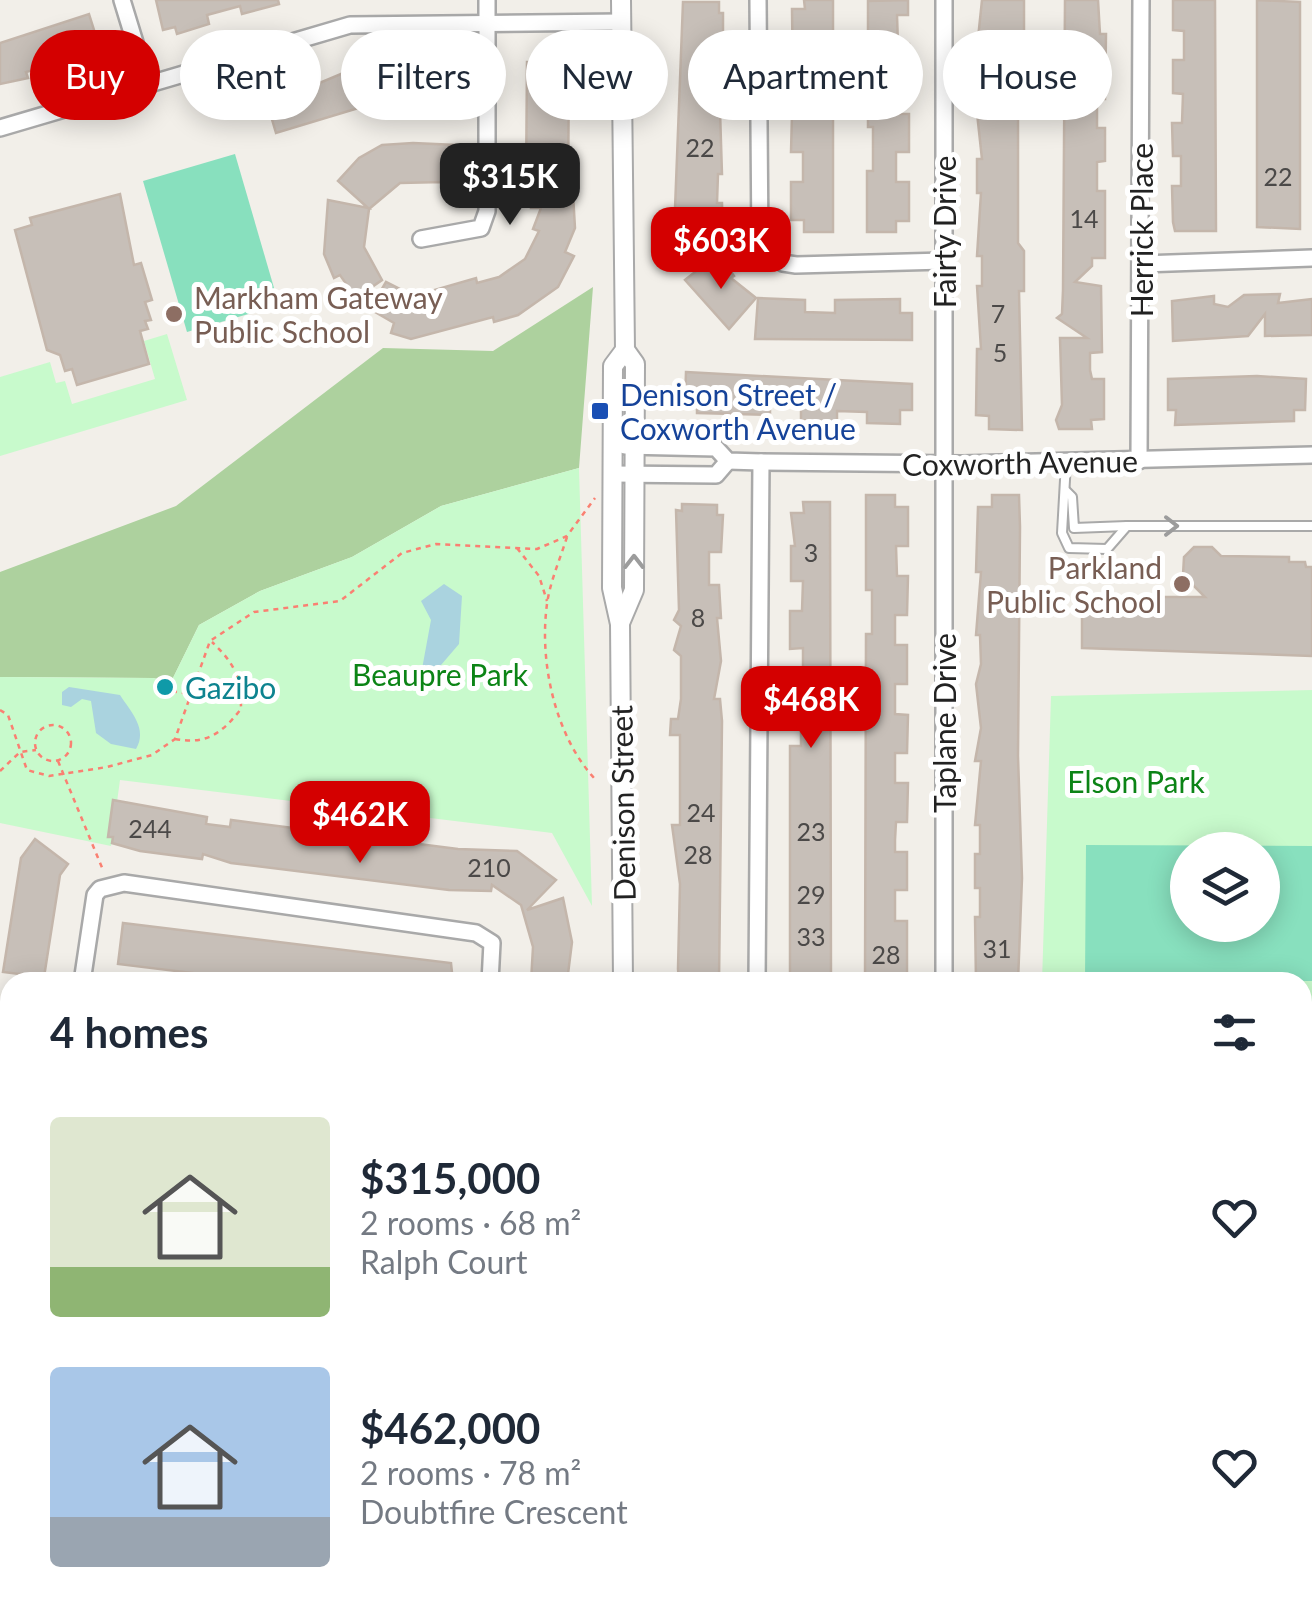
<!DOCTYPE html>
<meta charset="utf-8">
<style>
:root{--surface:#fff;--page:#f6f6f7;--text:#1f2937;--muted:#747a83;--accent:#d40000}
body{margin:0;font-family:Lato,sans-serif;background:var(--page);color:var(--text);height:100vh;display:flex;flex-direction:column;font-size:38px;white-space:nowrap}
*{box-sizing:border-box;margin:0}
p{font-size:32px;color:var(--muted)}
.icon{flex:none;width:55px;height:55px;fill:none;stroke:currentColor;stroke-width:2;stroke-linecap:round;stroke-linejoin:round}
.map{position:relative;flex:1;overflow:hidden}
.side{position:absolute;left:0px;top:972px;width:1312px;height:642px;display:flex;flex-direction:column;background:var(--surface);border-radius:30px 30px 0 0;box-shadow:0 5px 25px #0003}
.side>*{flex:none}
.top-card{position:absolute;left:30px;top:30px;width:1252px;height:90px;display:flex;gap:20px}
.tools{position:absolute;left:1170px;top:832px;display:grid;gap:20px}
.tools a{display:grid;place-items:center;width:110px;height:110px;border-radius:50%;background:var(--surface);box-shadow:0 5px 25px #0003;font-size:50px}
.price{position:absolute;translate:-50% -85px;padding:0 22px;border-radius:20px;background:var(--accent);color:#fff;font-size:32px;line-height:65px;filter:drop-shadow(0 2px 5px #0008)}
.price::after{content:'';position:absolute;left:50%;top:60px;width:30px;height:22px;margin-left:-15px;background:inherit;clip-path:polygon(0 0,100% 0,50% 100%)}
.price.selected{background:#222;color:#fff}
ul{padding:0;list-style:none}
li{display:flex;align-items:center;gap:30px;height:250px;padding:0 50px}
li span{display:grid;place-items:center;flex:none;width:280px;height:200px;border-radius:10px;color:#555}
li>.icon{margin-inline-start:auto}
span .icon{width:120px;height:120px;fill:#fffc;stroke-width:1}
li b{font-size:42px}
h2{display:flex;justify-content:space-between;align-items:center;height:120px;padding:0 50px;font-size:42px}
.chip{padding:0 35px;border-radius:45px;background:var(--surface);box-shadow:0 5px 25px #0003;font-size:35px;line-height:90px}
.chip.selected{background:var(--accent);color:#fff}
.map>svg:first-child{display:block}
.forest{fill:#add19e}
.park{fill:#c8facc;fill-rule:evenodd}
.pitch{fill:#88e0be;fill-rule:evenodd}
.water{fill:#aad3df}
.building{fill:#c7bfb8;stroke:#c4b6ab;stroke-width:2.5}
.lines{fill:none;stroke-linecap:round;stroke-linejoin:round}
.service-casing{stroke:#a9a9a9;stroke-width:12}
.minor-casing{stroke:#a9a9a9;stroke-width:20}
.tertiary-casing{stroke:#a9a9a9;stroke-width:22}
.secondary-casing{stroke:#707d05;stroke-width:25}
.path{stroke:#fa8072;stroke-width:2.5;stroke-dasharray:5 5;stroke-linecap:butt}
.service{stroke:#fff;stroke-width:8}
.minor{stroke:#fff;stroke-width:15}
.tertiary{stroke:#fff;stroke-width:18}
.secondary{stroke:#f7fabf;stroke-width:20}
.oneway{stroke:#9c9c9c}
.education-dot{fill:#8d6e63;stroke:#fff;stroke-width:4}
.transit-dot{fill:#1a4fb4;stroke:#fff;stroke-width:4}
.culture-dot{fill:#0f9aa8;stroke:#fff;stroke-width:4}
.labels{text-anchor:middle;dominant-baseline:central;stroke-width:10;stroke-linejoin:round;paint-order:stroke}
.number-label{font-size:25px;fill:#4b4948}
.street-label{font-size:30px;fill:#222;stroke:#fff}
.education-label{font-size:30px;fill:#785e54;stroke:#fff;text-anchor:start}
.transit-label{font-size:30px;fill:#164399;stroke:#fff;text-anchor:start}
.park-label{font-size:30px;fill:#0c8416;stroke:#fff}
.culture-label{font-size:30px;fill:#0d838f;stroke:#fff;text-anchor:start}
</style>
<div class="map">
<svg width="1312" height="1613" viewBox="0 0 1312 1613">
<rect width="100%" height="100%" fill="#f2efe9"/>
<path class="forest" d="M593,287L579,468L441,506L352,557L260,591L199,625L171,682L153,678L0,677V572L176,506L383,348L493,351Z"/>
<g class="park">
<path d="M167,334L187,400L0,456V377L50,362L56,383L65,381L72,404L155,379L144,341Z"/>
<path d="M579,468L592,906L552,833L120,780L111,846L0,823V677L153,678L171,682L199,625L260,591L352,557L441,506Z"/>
<path d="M1312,690V1200L1302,1192V982H1042L1051,696ZM1188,850H1262V925H1188Z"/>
</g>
<g class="pitch">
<path d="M235,154L279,305L187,332L143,181Z"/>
<path d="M1086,845L1312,846V981L1085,980ZM1188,850H1262V925H1188Z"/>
</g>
<g class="water">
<path d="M444,584L462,596L459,644L429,679L422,669L431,620L421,601Z"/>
<path d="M69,687L120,695C131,712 148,729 136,749L111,744L96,733L91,701L82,699L71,707L62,705V692Z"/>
</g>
<g class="building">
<path d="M156,0H278L279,4L242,14L240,6L207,15L209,24L177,34L175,27L163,30Z"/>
<path d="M804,0H833V232H804V220H791V182H803V152H791L792,114H804V83H793L792,9H805Z"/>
<path d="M908,0V15H897L898,45L909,44V83H897V114H909V152H896V182H909V221H896V232H867V171H873V127H868V1Z"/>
<path d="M982,0H1024V38L1018,39V61H1024V101L1018,102V243L1024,251V291H1019L1022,430L989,429V416L976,415L977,349H981L977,286H982V256H977L981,193H977V159H982L977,113L982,67H977V48Z"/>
<path d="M1065,0H1098L1100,34H1106L1105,99H1097V128H1105V161L1097,162V191H1105V258H1092V266L1075,282L1101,286L1102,352L1090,353V370L1092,379H1104V419L1091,420L1092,429H1059L1056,420L1062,405L1060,338H1087L1057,318L1062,314L1063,290Z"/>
<path d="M1173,0H1215L1216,231H1175L1173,222L1172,186H1181V156H1173L1172,123H1182L1183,94L1173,93V60H1184V31L1173,30Z"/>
<path d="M1257,0L1300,2V229L1257,227Z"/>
<path d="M683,2H719V13H723V48L718,47L722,174H718L717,203H722L723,238L708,241L715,251L686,256L682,209H675Z"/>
<path d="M89,14L99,46L89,49L91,57L60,69L58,63L26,72L28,78L0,84V43Z"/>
<path d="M445,60V68H457V102L375,103L276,133L266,99L277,96L275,89L308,81L310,87L360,66L376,64V70L409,68L408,61Z"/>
<path d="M527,62H569L568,194H573L575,228L565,252L574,256L558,287L518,315L494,322L493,317L411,339L391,333L394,323L370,309L386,282L414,296L476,278L477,283L499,277L525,259L539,231L533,229L541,208H531V187H526Z"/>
<path d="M413,143L457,145V187H443V182L400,183L369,209L364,247L382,280L356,298L340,275L334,278L324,254L328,200L368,208L338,181L359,158L382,145Z"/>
<path d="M120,194L134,265L141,263L152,300L145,302L151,320L145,321L148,329L140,331L149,364L77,385L72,369L65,371L60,355L47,350L15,230L32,225L30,218Z"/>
<path d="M714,257L716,271L725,264L734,276L731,278L756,298L729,329L685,280Z"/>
<path d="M1280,294L1278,303L1312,299V335L1265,336V314L1248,336L1173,341L1172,301L1214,296V304L1228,307L1244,295Z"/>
<path d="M758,298L805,300V312L835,313V300L900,299V313H912V340L755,339Z"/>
<path d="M686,372L912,384V410H900V424L867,423V412L837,411V423L801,420V408L788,404L770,403V415L697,413V401H685Z"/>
<path d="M1257,376L1306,379L1305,410H1294V421L1175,425L1176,410H1168V379Z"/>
<path d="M866,495H895V507H908V546H896L897,576H908L907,615H895V645H907V684H895V714L908,715L907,753H895V783H908L907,822H896L895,840V852H907V890H895V921H907V982H865L866,634H872V590H866Z"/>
<path d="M992,495H1019L1020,527L1018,756L1022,878L1018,982H976L975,917H980V888H975V854H980V825H975L981,761H975L981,728L976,684L981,664L980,635H976L981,572H976L978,507H992Z"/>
<path d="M803,502H830L831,982H790V746H801V717H790V680H803V648L790,649V611H802L803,581H791V546H795L791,513H804Z"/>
<path d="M682,504L717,505V515H723L721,552H709V585H719L721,618H717L721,661L714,699H720L722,721L719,982H679L678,969L680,884L672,825H680V735H670L671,719H678L681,699V656L674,650L681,626L674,620L679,610L676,510L682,511Z"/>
<path d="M1194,547H1212L1221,556L1289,557V562H1305L1306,567H1312V656L1082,648V607H1150L1151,597H1205L1183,575L1184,557Z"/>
<path d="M113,800L207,817L206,824L230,827L231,820L458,849L517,851L556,880L527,910L563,898L572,942L567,982H531L533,947L521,905L492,885L491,891L449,890L231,863L203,854L202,859L140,851L112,843L113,837H108Z"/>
<path d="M35,839L68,864L60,875L44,977L3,972L21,858Z"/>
<path d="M123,923L451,963L453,982H266L118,964Z"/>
</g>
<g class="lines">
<g class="service-casing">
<g id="service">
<path d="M1066,462L1062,533L1069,548L1107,549L1127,526H1312"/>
<path d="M1066,491L1072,497L1074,528L1127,526"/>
</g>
</g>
<g class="minor-casing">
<g id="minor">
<path d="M122,0L148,85"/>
<path d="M758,0L760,245L783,263L796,265L944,261"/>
<path d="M0,128L350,25L621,22"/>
<path d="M421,239L481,228L487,211V0"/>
<path d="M1142,264L1312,258"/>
<path d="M625,446L716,448L728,461L761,462L962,464L1312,455"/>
<path d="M1139,461L1141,0"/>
<path d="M612,474L716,475L728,461"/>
<path d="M82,982L95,895L100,889L124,883L476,933L492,943L490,982"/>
<path d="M757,982L761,462"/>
<path d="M944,982V0"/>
<path d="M0,1070L10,1071"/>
<path d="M0,1266L10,1268"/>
<path d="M1302,1309L1312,1315"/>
<path d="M0,1550L10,1551"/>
<path d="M1302,1581L1312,1595"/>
<path d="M251,1613L253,1605"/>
</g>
</g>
<g class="tertiary-casing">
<g id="tertiary">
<path d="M620,623L634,590L635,364L625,350L621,0"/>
<path d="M623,982L620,624L612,588L613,366L625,350"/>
<path d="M543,1613L546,1605"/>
</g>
</g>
<g class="secondary-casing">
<g id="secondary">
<path d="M0,1398L10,1399"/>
<path d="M1109,1605L1118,1613"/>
</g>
</g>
<g class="path">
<path d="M567,537C560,559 550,582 547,604C539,662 555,736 595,779"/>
<path d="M517,548L539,576L547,601"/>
<path d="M172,691L188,694"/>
<path d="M0,710L8,715L27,770L49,776L107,767L152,755L175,739L210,641L254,612L340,601L402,553L436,544L537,549L567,536L595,498"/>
<circle cx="53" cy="743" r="18"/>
<path d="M175,739C207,745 222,733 241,709C241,677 235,664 212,642"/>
<path d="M58,761L103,870"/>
<path d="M0,771L20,752L36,750"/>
<path d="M1302,1044L1312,1033"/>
<path d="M1302,1063L1312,1064"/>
<path d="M705,1613V1605"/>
</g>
<use href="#service" class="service"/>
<use href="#minor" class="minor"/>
<use href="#tertiary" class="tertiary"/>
<use href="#secondary" class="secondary"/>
</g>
<defs><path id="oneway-chevron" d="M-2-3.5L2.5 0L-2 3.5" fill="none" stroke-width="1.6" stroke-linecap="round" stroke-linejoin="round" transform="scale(2.5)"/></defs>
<g class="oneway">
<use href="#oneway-chevron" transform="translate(1171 526)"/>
<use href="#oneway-chevron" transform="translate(634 562) rotate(-90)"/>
</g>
<g class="education-dot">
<circle cx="174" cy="314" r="10"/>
<circle cx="1182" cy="584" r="10"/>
</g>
<rect class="transit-dot" x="590" y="401" width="20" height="20" rx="5"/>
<circle class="culture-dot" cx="165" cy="687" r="10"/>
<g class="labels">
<g class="number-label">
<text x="700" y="147">22</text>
<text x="1278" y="176">22</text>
<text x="1084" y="218">14</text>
<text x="998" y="313">7</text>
<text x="1000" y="352">5</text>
<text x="811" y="552">3</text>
<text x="698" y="617">8</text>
<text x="701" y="812">24</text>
<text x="150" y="828">244</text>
<text x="811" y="831">23</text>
<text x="698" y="854">28</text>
<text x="489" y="867">210</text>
<text x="811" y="894">29</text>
<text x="811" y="936">33</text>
<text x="997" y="948">31</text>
<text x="886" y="954">28</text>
</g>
<g class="street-label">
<text transform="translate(1141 230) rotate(-90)">Herrick Place</text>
<text transform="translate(944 232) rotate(-90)">Fairty Drive</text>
<text transform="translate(1020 462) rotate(-1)">Coxworth Avenue</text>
<text transform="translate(944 723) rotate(-90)">Taplane Drive</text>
<text transform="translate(622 803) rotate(-91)">Denison Street</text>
</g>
<g class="education-label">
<text x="194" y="297">Markham Gateway<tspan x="194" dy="34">Public School</tspan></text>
<text x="1162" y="567" text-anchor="end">Parkland<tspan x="1162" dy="34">Public School</tspan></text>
</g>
<g class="transit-label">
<text x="620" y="394">Denison Street /<tspan x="620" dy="34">Coxworth Avenue</tspan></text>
</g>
<g class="park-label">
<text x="440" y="674">Beaupre Park</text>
<text x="1136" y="781">Elson Park</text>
</g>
<g class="culture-label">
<text x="185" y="687">Gazibo</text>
</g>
</g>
</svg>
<div class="tools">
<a><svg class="icon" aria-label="layers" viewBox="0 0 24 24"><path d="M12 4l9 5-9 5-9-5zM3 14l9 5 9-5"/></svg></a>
</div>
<b class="price selected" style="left:510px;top:228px">$315K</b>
<b class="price" style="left:721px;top:292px">$603K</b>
<b class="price" style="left:811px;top:751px">$468K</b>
<b class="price" style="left:360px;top:866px">$462K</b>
<div class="top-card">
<a class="chip selected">Buy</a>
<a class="chip">Rent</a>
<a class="chip">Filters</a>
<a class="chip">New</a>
<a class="chip">Apartment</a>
<a class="chip">House</a>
</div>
<section class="side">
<h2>4 homes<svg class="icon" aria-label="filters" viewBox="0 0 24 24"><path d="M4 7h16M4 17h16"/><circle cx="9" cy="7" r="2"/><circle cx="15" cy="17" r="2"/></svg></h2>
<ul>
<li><span style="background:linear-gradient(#dfe7d0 75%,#8fb573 0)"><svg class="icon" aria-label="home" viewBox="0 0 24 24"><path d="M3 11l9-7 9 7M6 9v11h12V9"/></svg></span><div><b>$315,000</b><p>2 rooms · 68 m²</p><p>Ralph Court</p></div><svg class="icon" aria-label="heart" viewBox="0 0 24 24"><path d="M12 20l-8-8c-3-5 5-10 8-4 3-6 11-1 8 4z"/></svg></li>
<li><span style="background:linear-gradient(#a9c7e8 75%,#9aa5b1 0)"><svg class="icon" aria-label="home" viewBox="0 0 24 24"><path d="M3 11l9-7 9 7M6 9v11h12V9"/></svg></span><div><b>$462,000</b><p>2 rooms · 78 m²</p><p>Doubtfire Crescent</p></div><svg class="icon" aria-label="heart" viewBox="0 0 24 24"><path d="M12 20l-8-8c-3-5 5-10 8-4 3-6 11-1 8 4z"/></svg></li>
</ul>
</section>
</div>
